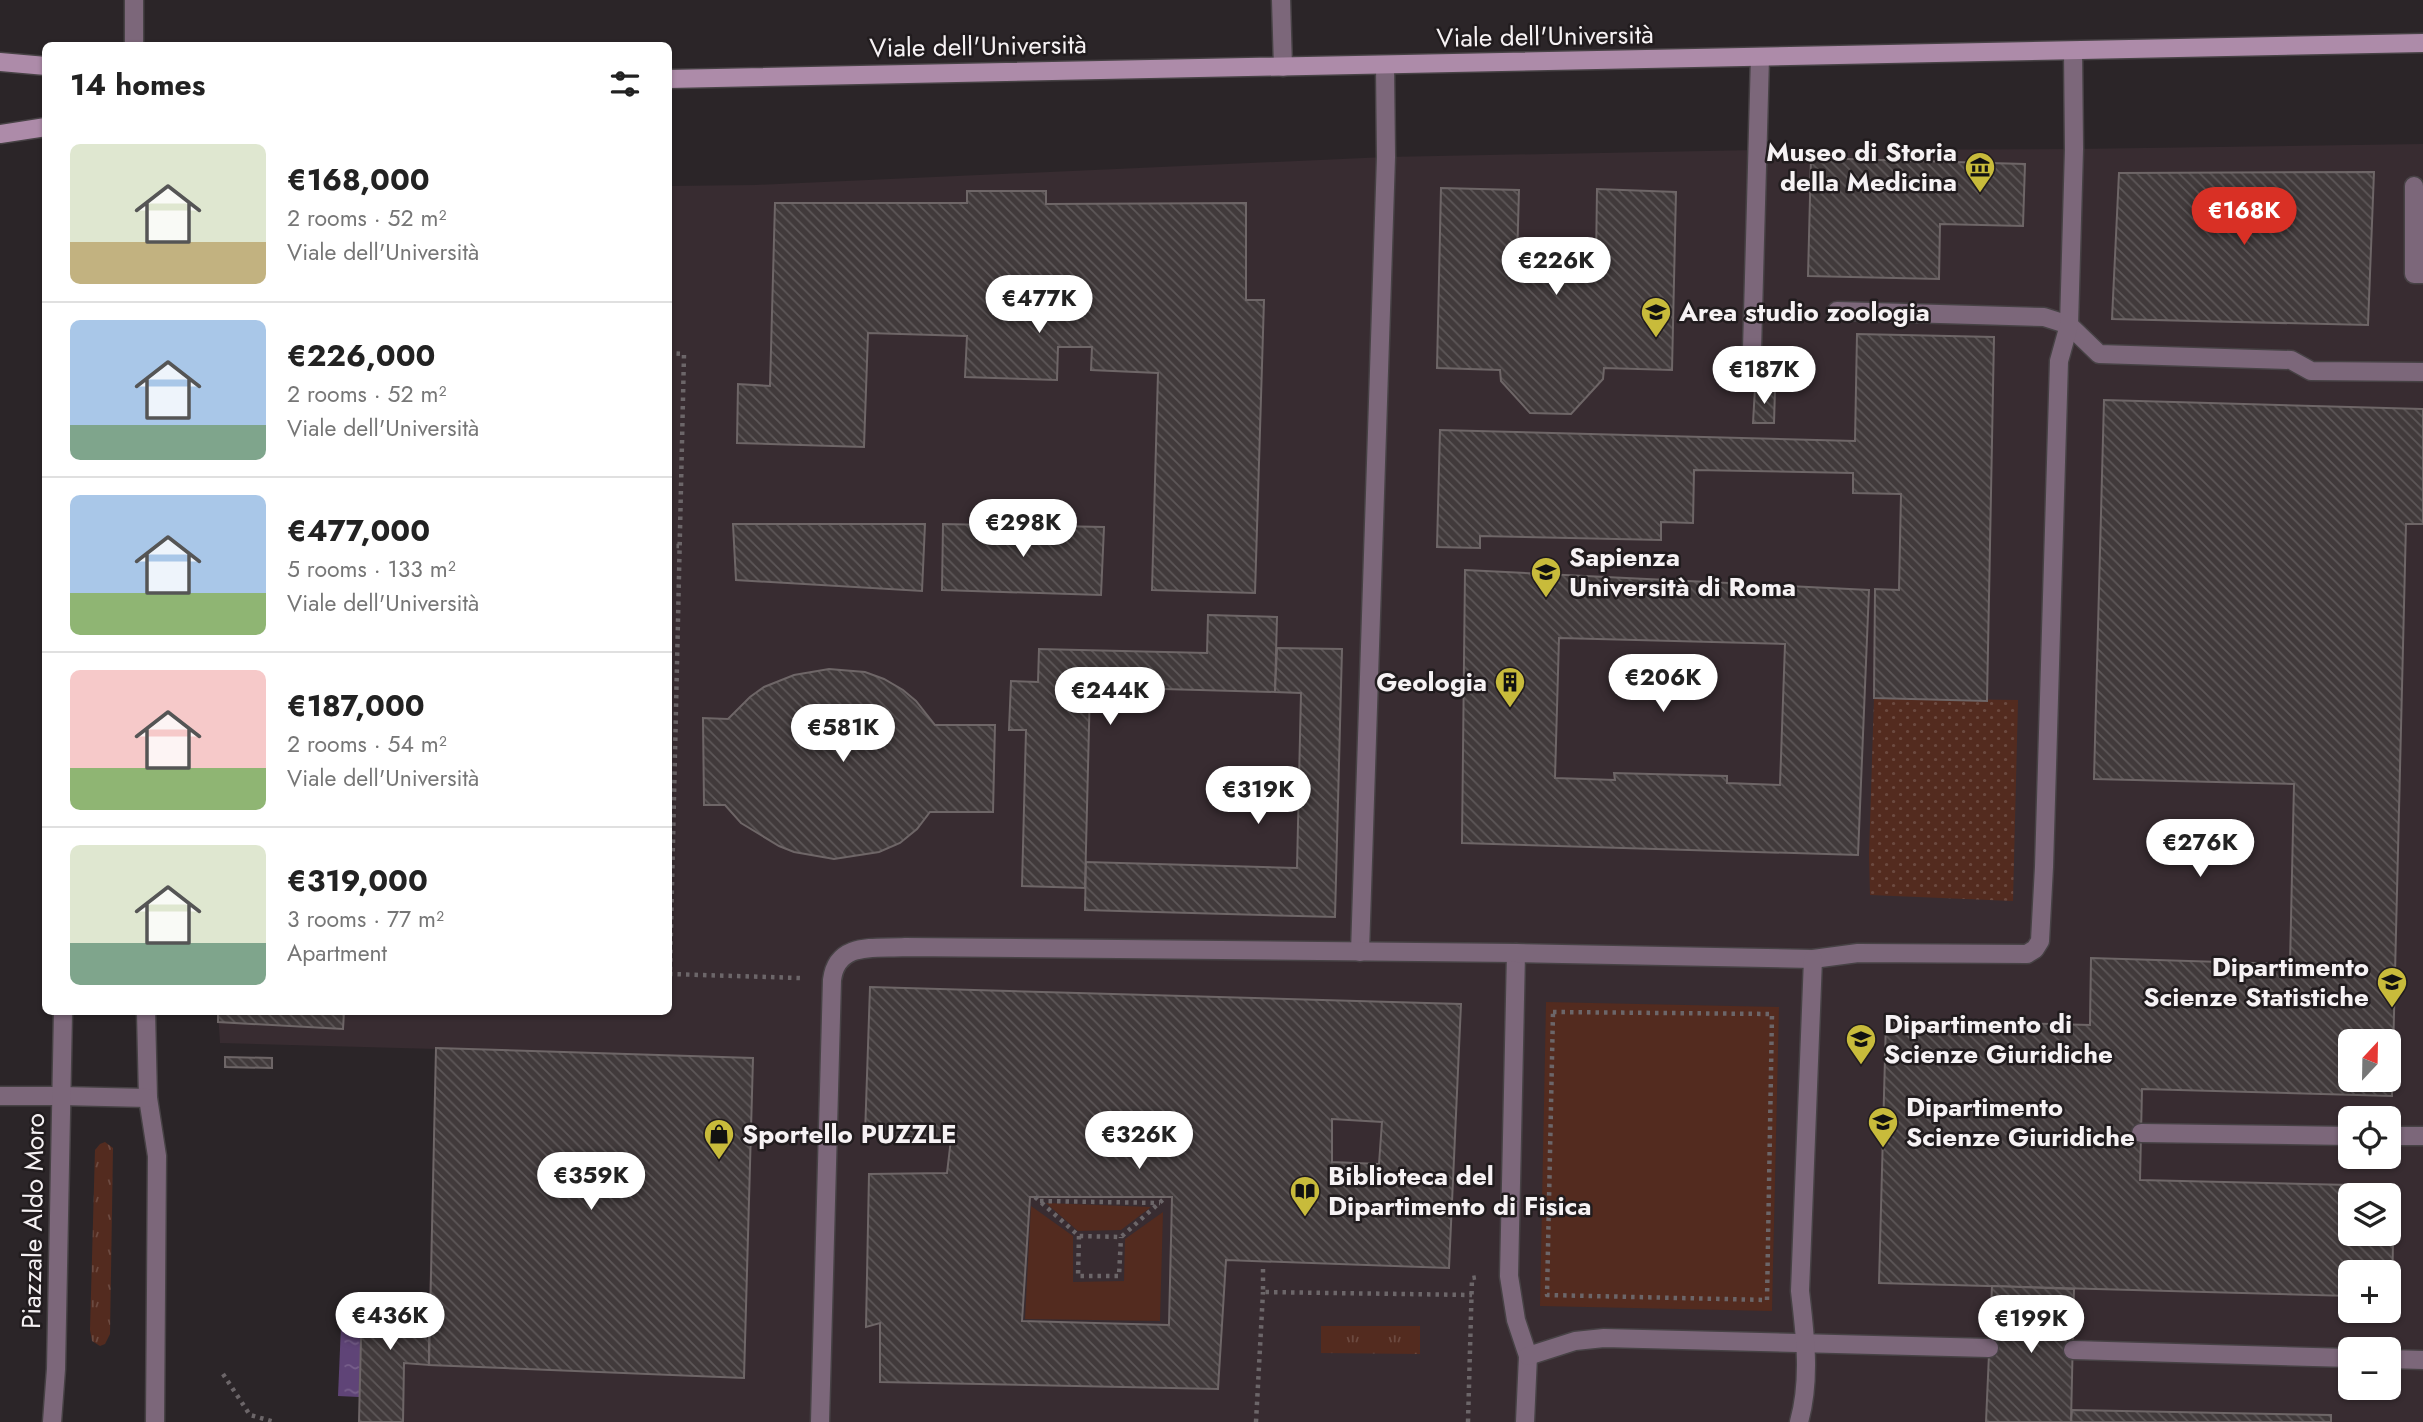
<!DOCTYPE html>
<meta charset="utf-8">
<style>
:root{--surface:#fff;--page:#f6f6f6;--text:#222;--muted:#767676;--line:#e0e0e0;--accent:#d93025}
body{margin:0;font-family:Jost,sans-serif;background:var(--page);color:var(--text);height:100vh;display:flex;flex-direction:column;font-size:26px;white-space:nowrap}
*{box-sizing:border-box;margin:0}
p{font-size:23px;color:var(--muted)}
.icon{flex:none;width:38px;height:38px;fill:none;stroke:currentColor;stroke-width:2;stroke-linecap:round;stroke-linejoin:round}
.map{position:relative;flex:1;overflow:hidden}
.drawer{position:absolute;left:42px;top:42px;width:630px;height:973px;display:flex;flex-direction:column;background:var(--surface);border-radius:10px;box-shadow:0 2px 5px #0004}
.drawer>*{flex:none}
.needle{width:46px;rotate:22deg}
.tools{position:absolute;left:2338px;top:1029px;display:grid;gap:14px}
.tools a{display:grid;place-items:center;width:63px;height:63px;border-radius:10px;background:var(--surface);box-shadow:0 2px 5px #0004;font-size:35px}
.price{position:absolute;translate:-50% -60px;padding:0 16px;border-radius:24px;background:#fff;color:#222;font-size:23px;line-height:46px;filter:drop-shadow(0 2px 4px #0008)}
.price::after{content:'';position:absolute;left:50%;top:42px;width:21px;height:16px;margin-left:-10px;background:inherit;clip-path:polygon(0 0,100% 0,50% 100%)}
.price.current{background:var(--accent);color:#fff}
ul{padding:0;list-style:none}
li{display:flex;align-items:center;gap:21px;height:175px;padding:0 28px}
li+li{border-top:2px solid var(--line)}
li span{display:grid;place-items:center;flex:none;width:196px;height:140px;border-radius:10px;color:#555}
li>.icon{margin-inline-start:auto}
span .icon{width:84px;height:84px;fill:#fffc;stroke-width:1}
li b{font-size:30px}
h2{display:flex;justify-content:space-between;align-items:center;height:84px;padding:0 28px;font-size:30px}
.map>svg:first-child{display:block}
.built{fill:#382c31;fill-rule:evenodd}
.grass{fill:url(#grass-tufts)}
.park{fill:url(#park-dots)}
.garden{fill:#532b1f}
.water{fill:url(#water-ripples)}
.building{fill:url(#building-back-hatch);stroke:#6e6667;stroke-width:2;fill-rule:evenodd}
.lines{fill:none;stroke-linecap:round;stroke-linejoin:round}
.lane-casing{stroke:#474245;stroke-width:21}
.street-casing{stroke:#474245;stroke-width:21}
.secondary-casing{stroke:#474245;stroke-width:21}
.path{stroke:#6c6669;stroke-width:4.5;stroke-dasharray:3.5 5;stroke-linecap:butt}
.lane{stroke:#7c677a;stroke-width:18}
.street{stroke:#7c677a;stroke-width:18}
.secondary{stroke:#ad8ba9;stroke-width:18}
.labels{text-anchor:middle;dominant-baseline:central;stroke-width:5;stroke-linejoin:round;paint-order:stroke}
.street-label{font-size:26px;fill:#f6f2f4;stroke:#211c1e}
.poi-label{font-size:26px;font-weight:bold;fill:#f6f2f4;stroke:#211c1e;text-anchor:start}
</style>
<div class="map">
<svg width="2423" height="1422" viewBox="0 0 2423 1422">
<defs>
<pattern id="grass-tufts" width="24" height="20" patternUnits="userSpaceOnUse" patternTransform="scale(1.75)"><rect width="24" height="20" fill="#532b1f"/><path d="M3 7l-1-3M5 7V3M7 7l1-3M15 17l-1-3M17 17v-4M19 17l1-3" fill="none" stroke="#6c4a40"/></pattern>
<pattern id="park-dots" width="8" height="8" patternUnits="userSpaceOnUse" patternTransform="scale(1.75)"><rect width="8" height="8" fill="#532b1f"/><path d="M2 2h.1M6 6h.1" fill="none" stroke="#6c4a40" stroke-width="1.8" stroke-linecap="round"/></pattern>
<pattern id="water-ripples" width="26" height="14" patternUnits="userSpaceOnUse" patternTransform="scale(1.75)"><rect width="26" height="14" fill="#5f4477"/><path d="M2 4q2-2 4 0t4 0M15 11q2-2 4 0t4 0" fill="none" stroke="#775f8b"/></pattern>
<pattern id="building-back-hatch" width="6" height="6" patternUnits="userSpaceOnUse" patternTransform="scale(1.75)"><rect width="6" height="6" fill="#413a3b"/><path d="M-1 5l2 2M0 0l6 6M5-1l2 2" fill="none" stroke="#5d5758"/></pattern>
</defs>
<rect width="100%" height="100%" fill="#2b2528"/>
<path class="built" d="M2423,144V1422H359L362,1295L429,1296L436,1049L220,1043L218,1012H668L669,186L755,185L1386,157L1757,150L2074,149ZM2350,1041H2389V1080H2350ZM2350,1118H2389V1157H2350ZM2350,1195H2389V1234H2350ZM2350,1272H2389V1311H2350ZM2350,1349H2389V1388H2350Z"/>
<g class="grass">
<path d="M105,1142L113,1148L110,1334L105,1344L100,1346L92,1341L90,1330L95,1150L100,1144Z"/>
<path d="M1321,1326H1420V1354L1321,1353Z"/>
</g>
<path class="park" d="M1874,698L2018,700L2013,901L1870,895L1869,855Z"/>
<g class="garden">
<path d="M1546,1002L1779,1007L1772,1311L1540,1306Z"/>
<path d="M1046,1203L1151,1207L1121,1230L1078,1231Z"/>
<path d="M1031,1206L1073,1236V1282L1124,1281L1125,1239L1163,1212L1160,1321L1025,1319Z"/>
</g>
<path class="water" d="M341,1326L362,1327L359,1397L338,1396Z"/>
<g class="building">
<path d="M1811,158L2025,164L2023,226L1940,224L1939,279L1808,276Z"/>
<path d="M2374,172L2368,325L2112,319L2119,173Z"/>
<path d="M1441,188L1519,190L1517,261L1596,263L1597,189L1676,192L1672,370L1604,368L1603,379L1571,414L1530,413L1501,381L1500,370L1437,368Z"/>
<path d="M967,191H1046V204L1246,203V300H1264L1255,593L1152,590L1158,373L1091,370L1092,347H1058L1057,380L965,377L967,336L868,333L864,447L737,443L738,384L770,386L775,203H967Z"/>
<path d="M1857,334L1994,337L1987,701L1874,698L1875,589L1899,590L1901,494L1853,493V473L1694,470L1693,523L1661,522V540L1480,536V548L1437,547L1440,430L1855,441Z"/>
<path d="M1755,388L1775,389L1774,423H1753Z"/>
<path d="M2104,400L2423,409V524H2406L2392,1096L2142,1089L2140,1180L2394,1186L2392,1298H2389V1272H2350V1296L1879,1283L1886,1020L2090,1025L2091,958L2290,964L2294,784L2094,779ZM2350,1041H2389V1080H2350ZM2350,1195H2389V1234H2350Z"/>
<path d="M733,524H925L922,591L736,580Z"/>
<path d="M943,524L1104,527L1101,595L942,590Z"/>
<path d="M1465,570L1869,590L1858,855L1462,843ZM1559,638L1785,644L1780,785L1727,783V776L1614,773L1615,780L1555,778Z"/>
<path d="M1208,615L1277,617L1275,692L1090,687L1085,888L1022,886L1026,730H1009L1011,681L1038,682L1039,649L1207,653Z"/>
<path d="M1277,648L1342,649L1335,917L1085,910L1086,862L1297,868L1301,693L1275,692Z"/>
<path d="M829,669L865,672L884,679L903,690L916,701L935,725H995L993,812H930L917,829L900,843L879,852L834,859L794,852L779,846L741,823L725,805H704L703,718L728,719L750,697L764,687L794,675Z"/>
<path d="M870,987L1461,1004L1449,1268L1226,1260L1218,1389L880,1382V1323L866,1327L869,1174L947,1173L951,1139L865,1135ZM1332,1119L1382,1122L1379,1164L1332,1162ZM1030,1197H1172L1169,1325L1022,1321Z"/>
<path d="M218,1012H344L343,1029L218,1022Z"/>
<path d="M436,1048L753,1058L744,1378L429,1365Z"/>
<path d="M225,1057L272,1058V1068L225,1067Z"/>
<path d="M1992,1286L2074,1289L2071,1422H1986Z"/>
<path d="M362,1295L429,1296V1365L404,1363L403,1422H359Z"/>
<path d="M2072,1410L2331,1415V1422H2071Z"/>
</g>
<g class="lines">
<g class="lane-casing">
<g id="lane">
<path d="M1281,0L1283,67"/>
<path d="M2414,186V274H2423"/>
<path d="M1837,311L2044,317L2069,325L2099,354L2291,360L2311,371L2423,372"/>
<path d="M1752,350L1760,57"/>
<path d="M1360,952L1386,157L1385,66"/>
<path d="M1516,953L1509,1276L1516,1320L1528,1356L1525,1422"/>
<path d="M0,1096H62"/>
<path d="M2141,1133L2350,1136"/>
<path d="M2389,1136H2423"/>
<path d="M2073,1350L2350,1358"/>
<path d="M1528,1356L1575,1341L1604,1338L1989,1348"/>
<path d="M2389,1359L2423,1360"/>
<path d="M820,1422L832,980C837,941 875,949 905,947L1516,953L1813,959L1858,953L2027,954L2035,949L2040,941L2044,867L2059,361L2069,325L2074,149L2073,51"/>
<path d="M1799,1422C1811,1379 1805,1334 1800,1291L1813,959"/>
</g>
</g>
<g class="street-casing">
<g id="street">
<path d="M134,46V0"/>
<path d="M146,1012L148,1098L157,1156L155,1422"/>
<path d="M62,1096L148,1098"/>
<path d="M52,1422L56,1369L63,1012"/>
</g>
</g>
<g class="secondary-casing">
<g id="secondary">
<path d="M0,62L46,66"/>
<path d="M668,79L2423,43"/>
<path d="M0,134L46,127"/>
</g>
</g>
<g class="path">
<path d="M668,353L684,354L670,974"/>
<path d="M668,546H679"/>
<path d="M669,974L800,978"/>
<path d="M1553,1012L1772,1014L1767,1300L1547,1295Z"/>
<path d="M1035,1197L1079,1236L1121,1237L1166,1197"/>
<path d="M1040,1201L1160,1203"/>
<path d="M1079,1236L1078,1276H1119L1121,1237"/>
<path d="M1263,1269V1292L1472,1295"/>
<path d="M223,1374L250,1415L275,1422"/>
<path d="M1256,1422L1263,1292"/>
<path d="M1468,1422L1472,1278L1478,1277"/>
</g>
<use href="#lane" class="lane"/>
<use href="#street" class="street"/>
<use href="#secondary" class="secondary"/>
</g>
<defs>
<g id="museum-pin" transform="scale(1.575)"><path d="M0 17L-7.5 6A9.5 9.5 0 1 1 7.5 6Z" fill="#c8bb3b" stroke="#211c1e"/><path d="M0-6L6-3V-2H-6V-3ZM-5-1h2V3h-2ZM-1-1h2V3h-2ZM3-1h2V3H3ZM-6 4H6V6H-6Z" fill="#111"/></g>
<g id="university-pin" transform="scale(1.575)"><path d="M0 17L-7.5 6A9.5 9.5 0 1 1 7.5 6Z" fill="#c8bb3b" stroke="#211c1e"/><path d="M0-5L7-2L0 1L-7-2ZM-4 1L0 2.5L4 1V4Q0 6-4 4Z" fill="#111"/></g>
<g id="building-pin" transform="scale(1.575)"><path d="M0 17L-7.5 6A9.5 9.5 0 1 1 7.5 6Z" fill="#c8bb3b" stroke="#211c1e"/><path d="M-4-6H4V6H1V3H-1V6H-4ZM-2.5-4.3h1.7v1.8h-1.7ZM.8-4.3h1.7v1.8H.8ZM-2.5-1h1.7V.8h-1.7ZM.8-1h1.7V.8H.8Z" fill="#111"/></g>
<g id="shop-pin" transform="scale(1.575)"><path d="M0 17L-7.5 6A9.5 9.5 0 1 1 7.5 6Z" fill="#c8bb3b" stroke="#211c1e"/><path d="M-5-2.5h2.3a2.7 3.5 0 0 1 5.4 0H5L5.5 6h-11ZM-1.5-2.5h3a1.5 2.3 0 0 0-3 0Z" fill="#111"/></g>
<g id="library-pin" transform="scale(1.575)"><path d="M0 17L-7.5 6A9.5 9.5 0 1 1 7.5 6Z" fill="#c8bb3b" stroke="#211c1e"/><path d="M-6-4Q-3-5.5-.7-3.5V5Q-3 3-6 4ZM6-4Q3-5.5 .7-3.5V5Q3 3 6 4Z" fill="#111"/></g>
</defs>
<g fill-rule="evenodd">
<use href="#museum-pin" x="1980" y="167"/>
<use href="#university-pin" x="1656" y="312"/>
<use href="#university-pin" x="1546" y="572"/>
<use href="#building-pin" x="1510" y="682"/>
<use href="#university-pin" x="2392" y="982"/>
<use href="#university-pin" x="1861" y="1039"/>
<use href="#university-pin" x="1883" y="1122"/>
<use href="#shop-pin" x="719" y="1134"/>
<use href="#library-pin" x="1305" y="1191"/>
</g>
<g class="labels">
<g class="street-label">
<text transform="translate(1545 36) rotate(-1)">Viale dell'Università</text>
<text transform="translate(978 46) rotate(-1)">Viale dell'Università</text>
<text transform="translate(33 1221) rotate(-89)">Piazzale Aldo Moro</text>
</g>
<g class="poi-label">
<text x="1957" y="152" text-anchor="end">Museo di Storia<tspan x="1957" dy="30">della Medicina</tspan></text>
<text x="1679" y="312">Area studio zoologia</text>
<text x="1569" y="557">Sapienza<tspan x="1569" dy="30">Università di Roma</tspan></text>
<text x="1487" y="682" text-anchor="end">Geologia</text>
<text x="2369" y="967" text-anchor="end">Dipartimento<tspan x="2369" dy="30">Scienze Statistiche</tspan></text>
<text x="1884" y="1024">Dipartimento di<tspan x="1884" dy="30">Scienze Giuridiche</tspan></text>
<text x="1906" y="1107">Dipartimento<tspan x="1906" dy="30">Scienze Giuridiche</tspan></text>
<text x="742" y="1134">Sportello PUZZLE</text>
<text x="1328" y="1176">Biblioteca del<tspan x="1328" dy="30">Dipartimento di Fisica</tspan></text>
</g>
</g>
</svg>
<div class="tools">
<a><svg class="needle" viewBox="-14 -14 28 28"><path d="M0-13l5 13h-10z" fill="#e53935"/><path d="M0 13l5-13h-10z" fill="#767676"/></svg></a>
<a><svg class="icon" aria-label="locate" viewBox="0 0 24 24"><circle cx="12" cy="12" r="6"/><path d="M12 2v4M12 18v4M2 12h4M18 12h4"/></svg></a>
<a><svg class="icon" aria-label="layers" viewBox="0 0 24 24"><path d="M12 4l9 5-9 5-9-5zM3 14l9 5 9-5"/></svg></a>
<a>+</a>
<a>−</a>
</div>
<b class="price current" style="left:2244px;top:247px">€168K</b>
<b class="price" style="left:1556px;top:297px">€226K</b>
<b class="price" style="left:1039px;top:335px">€477K</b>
<b class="price" style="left:1764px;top:406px">€187K</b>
<b class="price" style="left:1023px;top:559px">€298K</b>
<b class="price" style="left:1663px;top:714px">€206K</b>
<b class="price" style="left:1110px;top:727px">€244K</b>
<b class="price" style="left:843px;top:764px">€581K</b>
<b class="price" style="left:1258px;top:826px">€319K</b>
<b class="price" style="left:2200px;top:879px">€276K</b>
<b class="price" style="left:1139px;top:1171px">€326K</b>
<b class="price" style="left:591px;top:1212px">€359K</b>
<b class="price" style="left:390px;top:1352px">€436K</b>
<b class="price" style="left:2031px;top:1355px">€199K</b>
<section class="drawer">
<h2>14 homes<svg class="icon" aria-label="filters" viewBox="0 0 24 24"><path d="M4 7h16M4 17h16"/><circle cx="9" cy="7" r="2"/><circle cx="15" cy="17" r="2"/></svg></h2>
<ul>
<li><span style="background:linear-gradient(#dfe7d0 70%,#c2b280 0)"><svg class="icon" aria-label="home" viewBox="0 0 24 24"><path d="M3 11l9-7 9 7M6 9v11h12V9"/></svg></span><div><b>€168,000</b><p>2 rooms · 52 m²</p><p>Viale dell'Università</p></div></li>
<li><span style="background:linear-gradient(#a9c7e8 75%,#7fa58c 0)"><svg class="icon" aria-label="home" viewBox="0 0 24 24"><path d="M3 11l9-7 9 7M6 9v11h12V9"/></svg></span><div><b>€226,000</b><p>2 rooms · 52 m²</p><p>Viale dell'Università</p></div></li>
<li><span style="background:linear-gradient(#a9c7e8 70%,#8fb573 0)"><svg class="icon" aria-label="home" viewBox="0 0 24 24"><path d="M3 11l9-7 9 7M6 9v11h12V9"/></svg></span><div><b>€477,000</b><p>5 rooms · 133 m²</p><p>Viale dell'Università</p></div></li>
<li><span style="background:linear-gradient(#f6c9c9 70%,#8fb573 0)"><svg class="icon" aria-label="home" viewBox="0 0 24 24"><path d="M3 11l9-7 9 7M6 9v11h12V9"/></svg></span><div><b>€187,000</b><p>2 rooms · 54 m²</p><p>Viale dell'Università</p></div></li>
<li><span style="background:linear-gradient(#dfe7d0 70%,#7fa58c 0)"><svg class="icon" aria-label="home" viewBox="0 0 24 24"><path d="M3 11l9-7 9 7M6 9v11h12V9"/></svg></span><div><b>€319,000</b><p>3 rooms · 77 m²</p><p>Apartment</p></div></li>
</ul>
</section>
</div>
